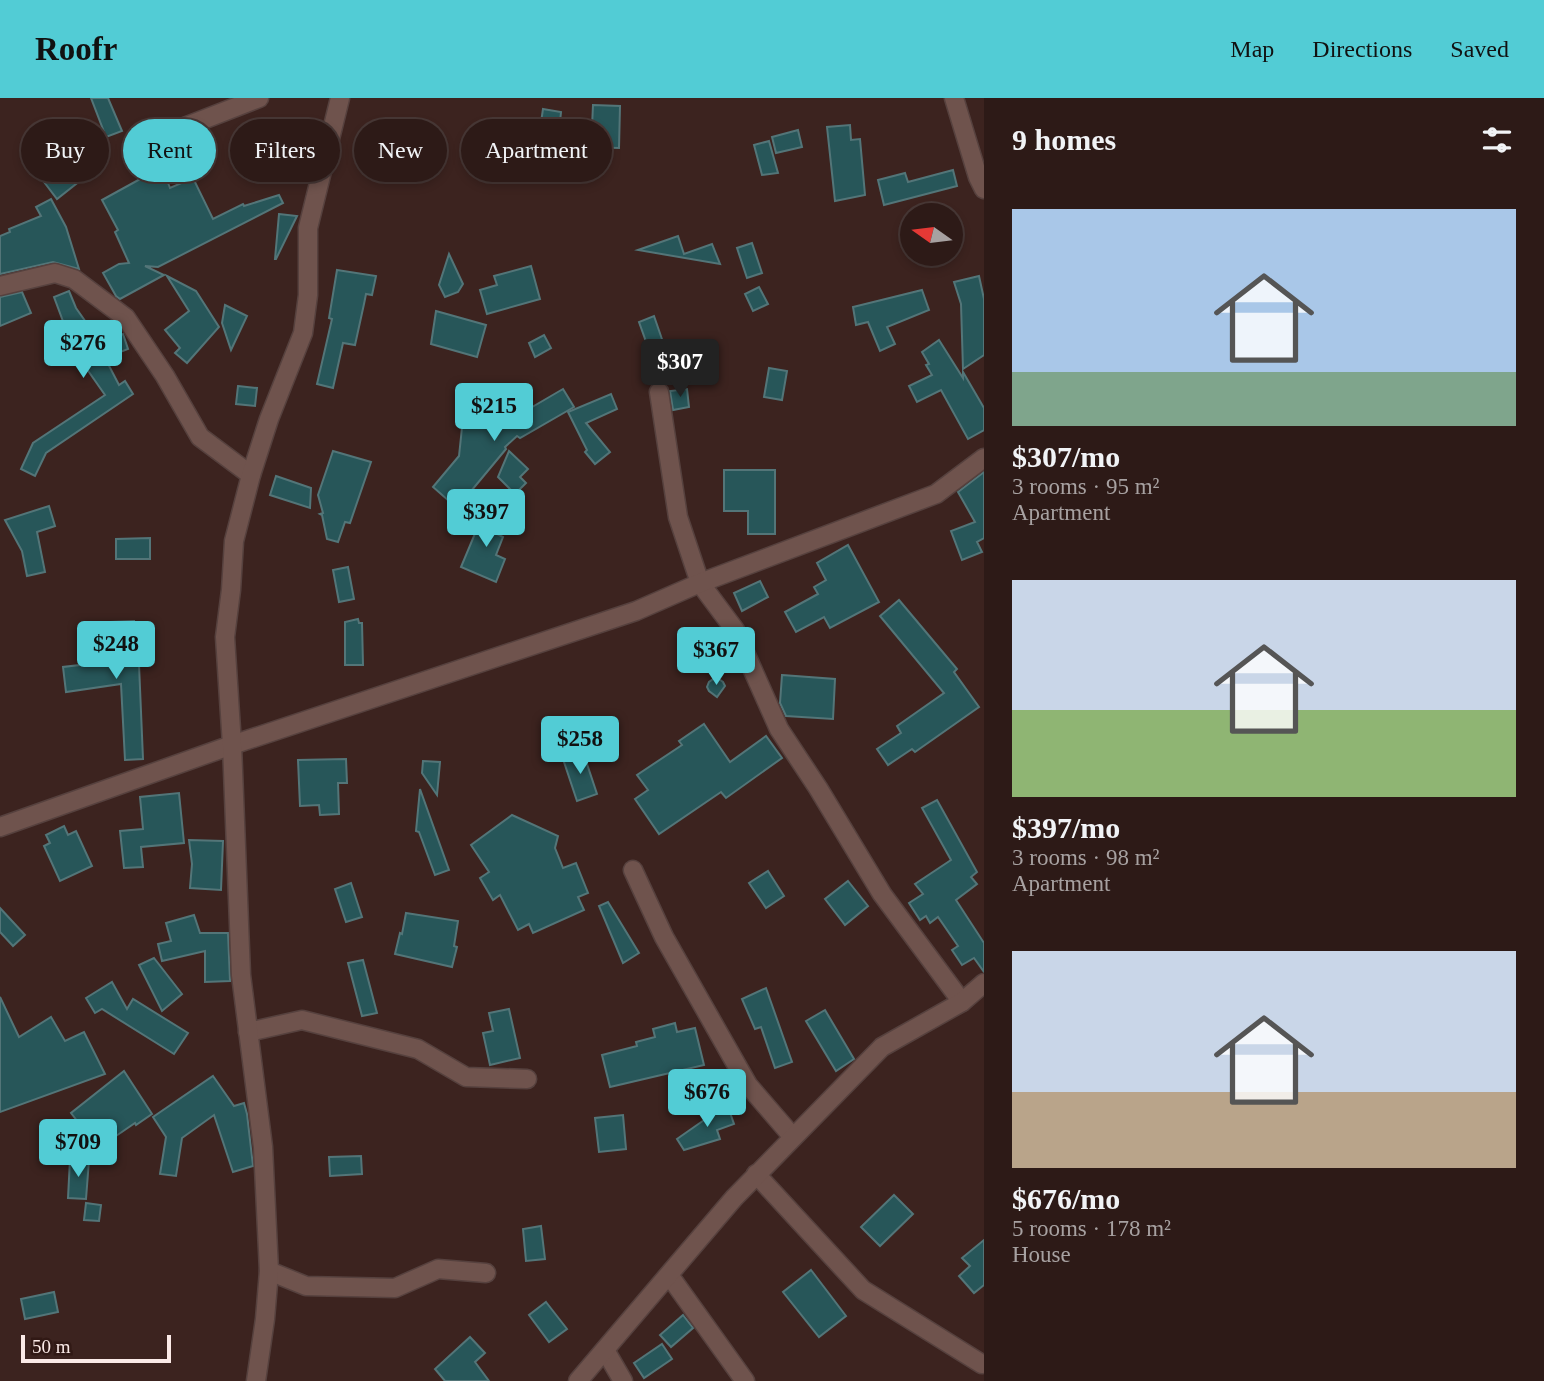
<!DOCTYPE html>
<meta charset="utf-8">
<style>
:root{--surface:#2d1a17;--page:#392724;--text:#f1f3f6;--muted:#a7a1a1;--line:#483836;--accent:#52ccd5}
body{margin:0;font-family:"Times New Roman",serif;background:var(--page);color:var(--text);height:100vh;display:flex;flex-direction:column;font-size:26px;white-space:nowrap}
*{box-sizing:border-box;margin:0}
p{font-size:23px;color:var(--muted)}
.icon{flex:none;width:38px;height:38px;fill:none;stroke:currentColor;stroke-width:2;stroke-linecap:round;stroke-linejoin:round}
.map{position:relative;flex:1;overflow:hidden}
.side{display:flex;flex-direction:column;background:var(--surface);width:560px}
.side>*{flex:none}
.hud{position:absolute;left:21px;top:21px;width:665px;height:63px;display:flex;gap:14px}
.needle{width:46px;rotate:284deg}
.controls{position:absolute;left:900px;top:105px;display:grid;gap:14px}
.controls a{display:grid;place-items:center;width:63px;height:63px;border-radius:50%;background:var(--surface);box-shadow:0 4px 10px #0003,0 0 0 2px var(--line);font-size:35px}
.scale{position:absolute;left:21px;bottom:18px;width:150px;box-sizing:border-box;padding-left:7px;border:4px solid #fbeae7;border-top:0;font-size:19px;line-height:24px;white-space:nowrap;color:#fbeae7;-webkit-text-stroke:5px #311915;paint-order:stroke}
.price{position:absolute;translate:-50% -60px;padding:0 16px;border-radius:7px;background:var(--accent);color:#111;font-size:23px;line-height:46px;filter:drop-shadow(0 2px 4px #0008)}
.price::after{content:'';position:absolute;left:50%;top:42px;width:21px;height:16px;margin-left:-10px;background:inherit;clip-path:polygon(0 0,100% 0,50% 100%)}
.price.current{background:#222;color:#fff}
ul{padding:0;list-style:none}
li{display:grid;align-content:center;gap:14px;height:371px;padding:0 28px}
li span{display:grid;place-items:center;height:217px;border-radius:0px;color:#555}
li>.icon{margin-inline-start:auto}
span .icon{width:126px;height:126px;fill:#fffc;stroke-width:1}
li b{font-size:30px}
h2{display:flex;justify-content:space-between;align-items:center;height:84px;padding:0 28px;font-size:30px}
.tag{padding:0 24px;border-radius:32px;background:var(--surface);box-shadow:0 4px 10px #0003,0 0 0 2px var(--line);font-size:24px;line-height:63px}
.tag.current{background:var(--accent);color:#111}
header{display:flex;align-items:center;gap:42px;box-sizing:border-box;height:98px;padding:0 35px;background:var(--accent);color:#111}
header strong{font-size:33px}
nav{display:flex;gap:38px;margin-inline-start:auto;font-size:24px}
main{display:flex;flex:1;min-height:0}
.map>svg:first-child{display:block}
.building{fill:#275659;stroke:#537578;stroke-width:2}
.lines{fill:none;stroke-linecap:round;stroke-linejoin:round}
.minor-casing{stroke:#56413e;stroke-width:21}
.minor{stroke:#6f534d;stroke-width:18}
</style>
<header>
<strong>Roofr</strong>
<nav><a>Map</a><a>Directions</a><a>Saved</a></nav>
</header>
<main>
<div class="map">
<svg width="984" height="1283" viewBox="0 0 984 1283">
<rect width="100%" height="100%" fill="#3c231f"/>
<g class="building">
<path d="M91,0H108L122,33L106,39Z"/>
<path d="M593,7L620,8L619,50L584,49V29H592Z"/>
<path d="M543,11L561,14L559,34L540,31Z"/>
<path d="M850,27L851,42L860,41L865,97L835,103L827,29Z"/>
<path d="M798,32L802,49L776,55L772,39Z"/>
<path d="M769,43L778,75L762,77L754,47Z"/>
<path d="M65,61L81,82L57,101L41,80Z"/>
<path d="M162,69L170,90L193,80L213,121L243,106L244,108L279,97L283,105L158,169L145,168L164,177L120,201L116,198L103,175L119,166L129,165L115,134L118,132L102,102Z"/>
<path d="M953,72L957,88L884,107L878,82L905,75L908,84Z"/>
<path d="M51,101L66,129L79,171L53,164L0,176V138L10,134L9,131L41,118L36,109Z"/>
<path d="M279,116L297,118L276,161H275Z"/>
<path d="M678,138L684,156L712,146L720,166L638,152Z"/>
<path d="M752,145L762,175L747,180L737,150Z"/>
<path d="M449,156L463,186L458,194L445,199L439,187Z"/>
<path d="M531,168L540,201L487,216L480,192L497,187L494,178Z"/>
<path d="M337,172L376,178L372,197L366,196L364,206L355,247L343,245L333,290L317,286L332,221L329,220Z"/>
<path d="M167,178L196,193L219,229L187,265L175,255L180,250L165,232L189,213Z"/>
<path d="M979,178L984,201V257L963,271L961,206L954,184Z"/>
<path d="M759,189L768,206L753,213L745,196Z"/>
<path d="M922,192L929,212L887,229L895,246L880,253L868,224L856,227L853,209Z"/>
<path d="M69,193L76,210L100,244L123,236L128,251L105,260L119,287L125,283L133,296L46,355L35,378L21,371L33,345L105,297L63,237L67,234L54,199Z"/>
<path d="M22,194L31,215L0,228V199Z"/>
<path d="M225,207L247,218L231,252L222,225Z"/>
<path d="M436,213L486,227L477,259L431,246Z"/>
<path d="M654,218L664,247L649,252L639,224Z"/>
<path d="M544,237L551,250L535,259L529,245Z"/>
<path d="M939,242L963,280V274L984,310V332L968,341L941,292L917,304L909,288L932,277L926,267L929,266L922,254Z"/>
<path d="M769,270L787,273L782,302L764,299Z"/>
<path d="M238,288L257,290L255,308L236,306Z"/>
<path d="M563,291L574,309L520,340L517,338L505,349L506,351L457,410L433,389L459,358L463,320L490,323L491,308L527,312Z"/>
<path d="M687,291L689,309L673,312L670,293Z"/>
<path d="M611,296L617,311L586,325L610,354L595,366L585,354L587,352L568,314Z"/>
<path d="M333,353L371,364L350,425L345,424L338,444L327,441L322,417L320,416L323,415L318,397Z"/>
<path d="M509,353L528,371L520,379L526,385L515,396L498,379Z"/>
<path d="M724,372H775V436H748V413H724Z"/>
<path d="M984,374V440L977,444L982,454L962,462L951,433L975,424L958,394Z"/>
<path d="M276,378L311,390L310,410L270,397Z"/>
<path d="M49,408L55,428L37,434L45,474L27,478L22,453L5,422Z"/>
<path d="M484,414L503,422L497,436L503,439L496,457L505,461L496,484L461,469Z"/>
<path d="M150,440V461H116V441Z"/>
<path d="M848,447L879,504L830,530L824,519L796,534L785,514L818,496L814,489L826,482L817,465Z"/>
<path d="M348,469L354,501L339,504L333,472Z"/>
<path d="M760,483L768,499L742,513L734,495Z"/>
<path d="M899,502L957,571L954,574L979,609L915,654L912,651L888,667L877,651L901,635L897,628L944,595L880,518Z"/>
<path d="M358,521L359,525H362L363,567H345V524Z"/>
<path d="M134,523V543H138L143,661L125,662L121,586L66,594L63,569L97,565V545L111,544V524Z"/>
<path d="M782,577L835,581L833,621L786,618L780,605Z"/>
<path d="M716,579L723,584L725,588L717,599L709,593L707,589L709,584Z"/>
<path d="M704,626L730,664L766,638L782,660L726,700L721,694L659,736L635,701L648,692L637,677L682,647L679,643Z"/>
<path d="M583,654L597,696L577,703L563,661Z"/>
<path d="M346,661L347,685H338L339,716L320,717L319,707L300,708L298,662Z"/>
<path d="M423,663L440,664L437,697L422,675Z"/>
<path d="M420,691L449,772L435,777L419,734L416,733Z"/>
<path d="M179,695L184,745L141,749L143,769L124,770L120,733L143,731L140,699Z"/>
<path d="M937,702L977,774L971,779L977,786L956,802L984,845V874L974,860L962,867L952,852L958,848L938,819L930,825L926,818L920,822L909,805L923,796L915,786L951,762L922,710Z"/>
<path d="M512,717L558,738L555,750L563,770L576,765L588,795L578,799L584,812L533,835L529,826L518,832L500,797L493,802L480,780L489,774L471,747Z"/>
<path d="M64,728L68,737L76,733L92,768L60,783L44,748L50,745L46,737Z"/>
<path d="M189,742L223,743L221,792L190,790L192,766Z"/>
<path d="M768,773L784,798L766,810L749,785Z"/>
<path d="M848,783L868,808L845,827L825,801Z"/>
<path d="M351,785L362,819L346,824L335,791Z"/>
<path d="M608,804L639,855L623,865L599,808Z"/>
<path d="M0,810L25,837L13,848L0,834Z"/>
<path d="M406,815L458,823L454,848L457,849L452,869L395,856L400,835L402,836Z"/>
<path d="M194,817L200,835H228L230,883L205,884V853L162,863L158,846L171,843L166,825Z"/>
<path d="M154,860L182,896L162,913L139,867Z"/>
<path d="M363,862L377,915L362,918L348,865Z"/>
<path d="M112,884L127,911L133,901L188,935L174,956L102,911L95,915L86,900Z"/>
<path d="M766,890L792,964L775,970L761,929L755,931L742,901Z"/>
<path d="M0,899L19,939L51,919L65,943L84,934L105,976L0,1014Z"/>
<path d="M509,911L520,960L490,967L483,935L493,933L489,915Z"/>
<path d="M825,912L854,961L836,973L806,923Z"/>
<path d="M675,925L677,934L695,930L704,967L610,989L602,957L637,948L636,944L655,939L653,931Z"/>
<path d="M124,973L152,1016L136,1027L135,1025L116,1038L109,1029L92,1042L71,1015Z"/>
<path d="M213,978L234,1008L244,1005L247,1016L253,1068L233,1074L214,1017L182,1040L176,1078L160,1076L166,1039L153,1019Z"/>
<path d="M727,1006L734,1026L717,1032L720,1041L684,1052L677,1041Z"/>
<path d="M623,1017L626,1051L599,1054L595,1020Z"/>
<path d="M361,1058L362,1076L330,1078L329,1059Z"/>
<path d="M70,1061L89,1062L86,1101L68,1100Z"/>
<path d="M894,1097L913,1116L880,1148L861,1129Z"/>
<path d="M86,1105L101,1107L99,1123L84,1122Z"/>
<path d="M541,1128L545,1161L526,1163L523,1131Z"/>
<path d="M984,1142V1187L974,1195L959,1178L970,1168L962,1160Z"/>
<path d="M811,1172L846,1218L819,1239L783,1194Z"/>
<path d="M54,1194L58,1214L25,1221L21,1201Z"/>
<path d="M546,1204L567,1231L549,1244L529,1217Z"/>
<path d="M683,1217L693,1230L671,1249L660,1237Z"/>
<path d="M470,1239L485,1255L475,1264L489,1283H445L435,1271Z"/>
<path d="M662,1246L672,1261L644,1280L634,1265Z"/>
</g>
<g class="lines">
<g class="minor-casing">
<g id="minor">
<path d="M954,0L978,79L984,91"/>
<path d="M138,47L259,0"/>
<path d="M0,188L55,175L74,181L126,220L165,278L200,339L251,377"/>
<path d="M659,294L678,419L700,485L735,532L779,631L818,690L882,796L962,904"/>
<path d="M0,729L232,647L636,513L700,485L936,396L984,360"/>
<path d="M633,772L664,839L748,987L792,1038"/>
<path d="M248,934L302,922L418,951L466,979L527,981"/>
<path d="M756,1076L863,1192L982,1266"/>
<path d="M269,1173L306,1188L395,1190L438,1171L486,1175"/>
<path d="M669,1177L745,1283"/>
<path d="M605,1252L623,1283"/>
<path d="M256,1283L265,1221L269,1173L263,1049L241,877L232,647L225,539L231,492L234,443L251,377L269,321L303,235L308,197V130L340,0"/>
<path d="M578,1283L734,1100L882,949L962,904L984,885"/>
</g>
</g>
<use href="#minor" class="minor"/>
</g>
</svg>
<div class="controls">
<a><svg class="needle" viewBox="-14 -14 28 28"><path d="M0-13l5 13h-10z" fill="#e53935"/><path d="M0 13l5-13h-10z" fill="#a7a1a1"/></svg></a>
</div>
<div class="scale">50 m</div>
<b class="price" style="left:83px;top:282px">$276</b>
<b class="price current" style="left:680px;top:301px">$307</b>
<b class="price" style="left:494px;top:345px">$215</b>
<b class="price" style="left:486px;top:451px">$397</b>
<b class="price" style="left:116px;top:583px">$248</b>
<b class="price" style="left:716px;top:589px">$367</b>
<b class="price" style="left:580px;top:678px">$258</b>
<b class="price" style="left:707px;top:1031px">$676</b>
<b class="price" style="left:78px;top:1081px">$709</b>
<div class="hud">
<a class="tag">Buy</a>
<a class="tag current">Rent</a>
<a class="tag">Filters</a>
<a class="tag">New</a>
<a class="tag">Apartment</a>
</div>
</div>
<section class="side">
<h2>9 homes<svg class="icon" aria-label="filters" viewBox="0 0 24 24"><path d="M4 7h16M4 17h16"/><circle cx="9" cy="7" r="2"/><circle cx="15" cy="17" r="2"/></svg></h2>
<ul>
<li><span style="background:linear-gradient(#a9c7e8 75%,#7fa58c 0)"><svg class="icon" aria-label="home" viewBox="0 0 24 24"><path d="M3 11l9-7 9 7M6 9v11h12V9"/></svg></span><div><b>$307/mo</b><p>3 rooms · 95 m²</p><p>Apartment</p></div></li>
<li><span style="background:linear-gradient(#c9d6e8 60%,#8fb573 0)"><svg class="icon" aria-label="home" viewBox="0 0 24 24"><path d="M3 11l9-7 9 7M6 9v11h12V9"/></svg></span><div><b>$397/mo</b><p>3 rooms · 98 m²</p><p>Apartment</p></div></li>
<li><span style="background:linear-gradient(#c9d6e8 65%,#b9a48a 0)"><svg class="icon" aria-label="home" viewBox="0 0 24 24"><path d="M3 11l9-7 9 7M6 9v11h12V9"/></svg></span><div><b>$676/mo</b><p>5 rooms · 178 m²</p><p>House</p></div></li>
</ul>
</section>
</main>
